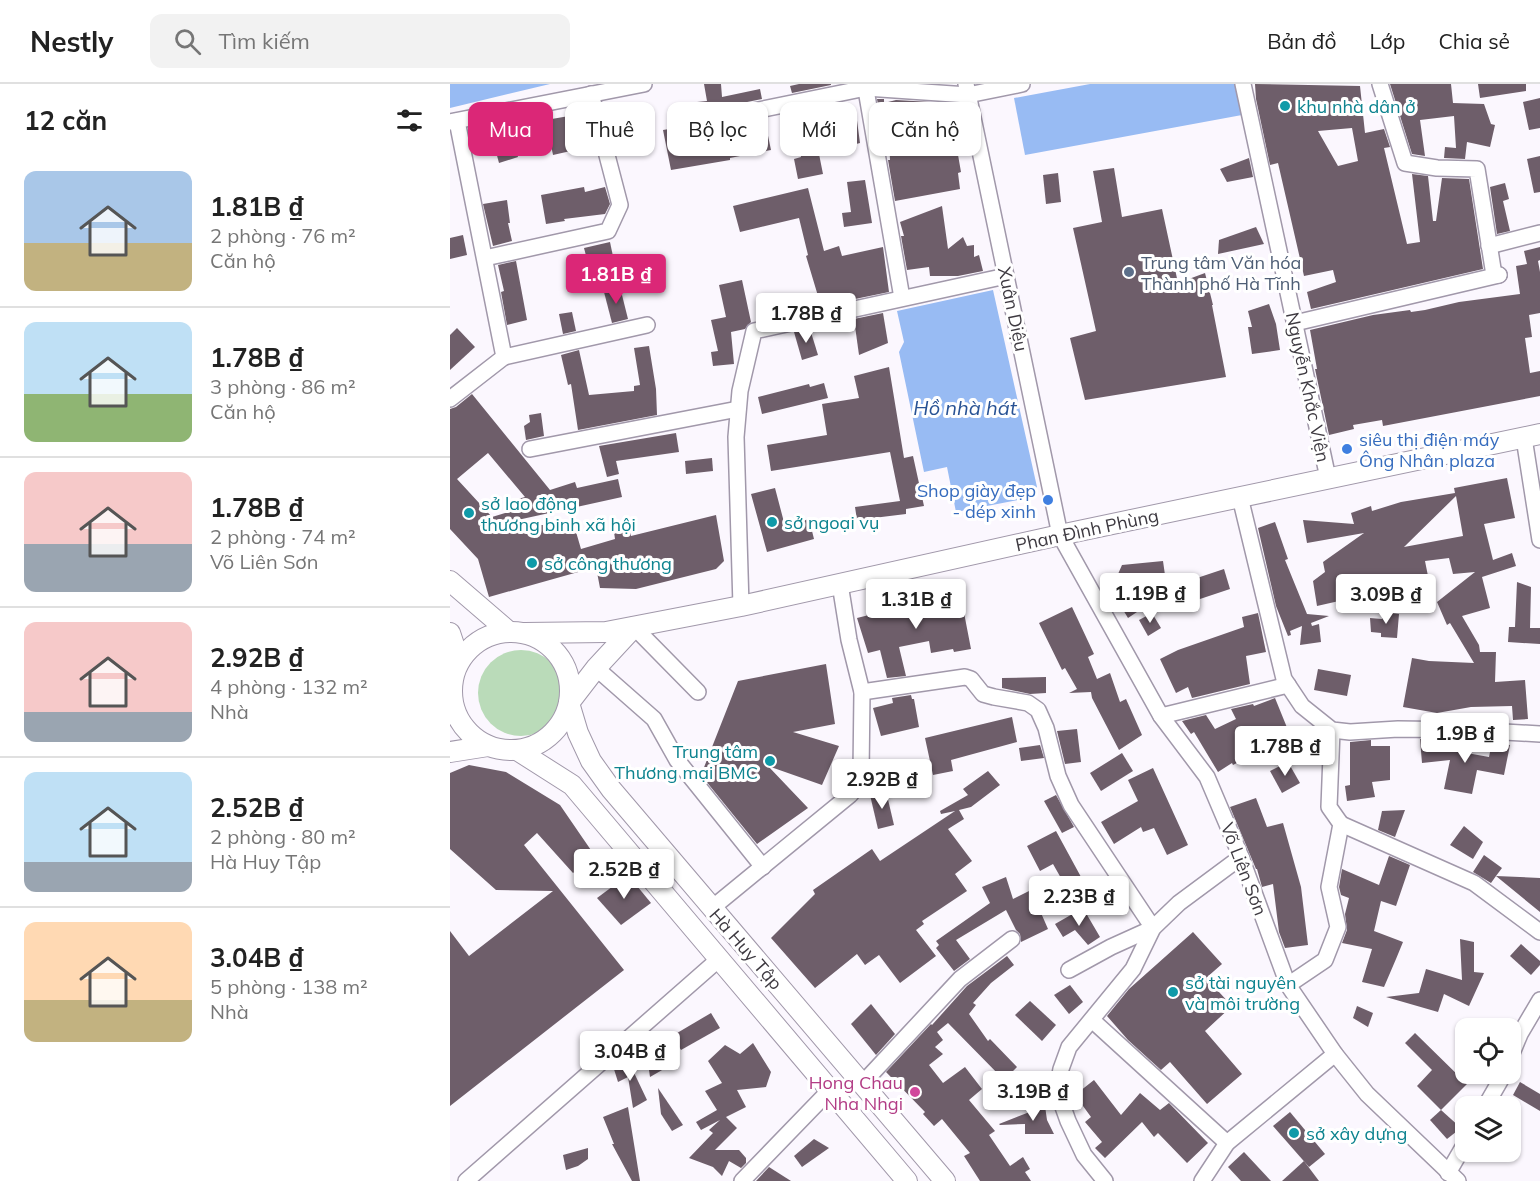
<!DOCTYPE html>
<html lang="vi">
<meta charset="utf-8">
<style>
:root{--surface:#fff;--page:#f2f2f2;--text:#222;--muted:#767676;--line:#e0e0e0;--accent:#db2777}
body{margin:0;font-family:Mulish,sans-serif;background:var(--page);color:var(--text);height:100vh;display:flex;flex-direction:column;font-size:22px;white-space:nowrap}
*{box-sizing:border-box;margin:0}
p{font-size:20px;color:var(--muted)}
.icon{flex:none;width:33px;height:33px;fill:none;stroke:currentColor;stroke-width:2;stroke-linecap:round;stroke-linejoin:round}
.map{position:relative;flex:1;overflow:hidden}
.details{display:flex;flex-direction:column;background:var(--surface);width:450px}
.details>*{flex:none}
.banner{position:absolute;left:18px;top:18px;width:570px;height:54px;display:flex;gap:12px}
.tools{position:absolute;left:1005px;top:934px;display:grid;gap:12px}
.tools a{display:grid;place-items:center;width:66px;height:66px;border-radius:12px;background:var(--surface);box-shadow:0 2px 4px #0004;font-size:30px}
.price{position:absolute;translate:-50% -51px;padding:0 14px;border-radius:6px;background:#fff;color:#222;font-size:20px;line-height:39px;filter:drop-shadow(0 2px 3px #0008)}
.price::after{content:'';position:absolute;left:50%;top:36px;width:18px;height:14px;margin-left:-9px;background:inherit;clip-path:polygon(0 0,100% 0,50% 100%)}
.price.active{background:var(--accent);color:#fff}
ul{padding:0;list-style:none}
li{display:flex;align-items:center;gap:18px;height:150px;padding:0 24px}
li+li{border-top:2px solid var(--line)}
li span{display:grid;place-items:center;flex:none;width:168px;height:120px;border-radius:12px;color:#555}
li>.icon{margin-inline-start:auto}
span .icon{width:72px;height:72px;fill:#fffc;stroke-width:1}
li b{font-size:26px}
h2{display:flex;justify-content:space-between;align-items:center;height:72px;padding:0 24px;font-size:26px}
.tag{padding:0 21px;border-radius:12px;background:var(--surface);box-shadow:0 2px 4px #0004;font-size:21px;line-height:54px}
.tag.active{background:var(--accent);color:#fff}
header{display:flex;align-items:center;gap:36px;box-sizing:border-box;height:84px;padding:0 30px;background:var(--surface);border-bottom:2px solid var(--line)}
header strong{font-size:28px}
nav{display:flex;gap:33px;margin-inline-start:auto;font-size:21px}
.search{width:420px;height:54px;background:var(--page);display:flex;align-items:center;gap:15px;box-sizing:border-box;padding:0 21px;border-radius:12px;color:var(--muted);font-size:22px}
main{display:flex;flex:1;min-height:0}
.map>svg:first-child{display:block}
.green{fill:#badbb9}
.water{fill:#98bbf3}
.building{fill:#6e5e6a;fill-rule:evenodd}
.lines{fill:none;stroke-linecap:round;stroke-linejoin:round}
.minor-casing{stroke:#a198aa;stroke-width:18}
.major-casing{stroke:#a198aa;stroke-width:22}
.minor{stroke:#fff;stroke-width:15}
.major{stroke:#fff;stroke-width:20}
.culture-dot{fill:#0f9aa8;stroke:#fff;stroke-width:2}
.service-dot{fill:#5c6f8a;stroke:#fff;stroke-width:2}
.shop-dot{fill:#3f7fe0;stroke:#fff;stroke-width:2}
.hotel-dot{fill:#d1479c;stroke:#fff;stroke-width:2}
.labels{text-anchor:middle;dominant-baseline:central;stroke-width:6;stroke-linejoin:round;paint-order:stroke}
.culture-label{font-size:18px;fill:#0d838f;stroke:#fff;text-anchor:start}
.service-label{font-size:18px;fill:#4e5e75;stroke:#fff;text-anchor:start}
.street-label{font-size:18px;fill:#3e3a41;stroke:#fff}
.shop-label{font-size:18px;fill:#366cbe;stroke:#fff;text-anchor:start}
.hotel-label{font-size:18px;fill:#b23c85;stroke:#fff;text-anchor:end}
.water-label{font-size:20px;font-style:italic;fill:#285294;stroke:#fff}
</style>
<header>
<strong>Nestly</strong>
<div class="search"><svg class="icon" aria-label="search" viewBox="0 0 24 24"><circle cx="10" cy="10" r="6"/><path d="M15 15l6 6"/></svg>Tìm kiếm</div>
<nav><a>Bản đồ</a><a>Lớp</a><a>Chia sẻ</a></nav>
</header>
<main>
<section class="details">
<h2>12 căn<svg class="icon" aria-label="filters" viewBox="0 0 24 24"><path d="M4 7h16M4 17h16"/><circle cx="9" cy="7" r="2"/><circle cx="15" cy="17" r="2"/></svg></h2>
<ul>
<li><span style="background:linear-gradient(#a9c7e8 60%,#c2b280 0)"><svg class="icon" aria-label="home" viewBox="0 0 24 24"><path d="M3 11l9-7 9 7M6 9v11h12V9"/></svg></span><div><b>1.81B ₫</b><p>2 phòng · 76 m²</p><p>Căn hộ</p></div></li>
<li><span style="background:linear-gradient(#bfe0f5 60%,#8fb573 0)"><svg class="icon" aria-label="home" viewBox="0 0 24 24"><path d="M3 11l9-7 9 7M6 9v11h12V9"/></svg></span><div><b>1.78B ₫</b><p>3 phòng · 86 m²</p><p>Căn hộ</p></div></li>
<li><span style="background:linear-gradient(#f6c9c9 60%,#9aa5b1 0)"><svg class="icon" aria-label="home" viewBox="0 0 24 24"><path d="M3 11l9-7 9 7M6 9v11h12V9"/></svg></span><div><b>1.78B ₫</b><p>2 phòng · 74 m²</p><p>Võ Liên Sơn</p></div></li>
<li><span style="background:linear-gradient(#f6c9c9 75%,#9aa5b1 0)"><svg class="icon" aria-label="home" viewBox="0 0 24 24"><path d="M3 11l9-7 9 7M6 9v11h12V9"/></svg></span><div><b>2.92B ₫</b><p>4 phòng · 132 m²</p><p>Nhà</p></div></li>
<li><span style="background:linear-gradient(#bfe0f5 75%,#9aa5b1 0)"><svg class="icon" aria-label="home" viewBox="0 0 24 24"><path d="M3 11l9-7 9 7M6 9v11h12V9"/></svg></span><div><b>2.52B ₫</b><p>2 phòng · 80 m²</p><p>Hà Huy Tập</p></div></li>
<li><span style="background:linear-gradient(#ffd9b3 65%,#c2b280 0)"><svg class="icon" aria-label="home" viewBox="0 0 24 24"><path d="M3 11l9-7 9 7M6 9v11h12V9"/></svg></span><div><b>3.04B ₫</b><p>5 phòng · 138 m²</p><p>Nhà</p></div></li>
</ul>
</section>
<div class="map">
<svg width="1090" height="1097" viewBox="0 0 1090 1097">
<rect width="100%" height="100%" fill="#fbf7fe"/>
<circle class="green" cx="71" cy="609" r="43"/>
<g class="water">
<path d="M0,0H100L0,24Z"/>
<path d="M640,0H786L792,31L575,71L564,14Z"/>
<path d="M543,206L587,403L578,414L506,428L497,383L474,388L449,268L454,258L447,227Z"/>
</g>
<g class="building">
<path d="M254,0H271L272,13L310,5L312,15L238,30L237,19L257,17Z"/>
<path d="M349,0H381V1L342,9L340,2Z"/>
<path d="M805,0L910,2L915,49L934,45L940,63L934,64L957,160L970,158L962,90L978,92L983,137H986L992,94L1019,95L1033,185L861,225L857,208L886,198L883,186L854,192L828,79L820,81L806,15ZM902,44L908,77L888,82L868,47Z"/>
<path d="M940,0H1001L1003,19L1034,20L1041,40L1045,41L1040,63L1017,58L1015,75L994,74L995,63L1006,64L1004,32L970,36L975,72L962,70Z"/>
<path d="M1028,0H1076V7L1030,14Z"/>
<path d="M1090,14V44L1079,46L1073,18Z"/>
<path d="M427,15H434V19L446,16L498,19V22H502V35L513,34L515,42L504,48L511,88L508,89L510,105L445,117L438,76H440L438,40H435L433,48Z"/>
<path d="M359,26L367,70H369L373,90L348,95L344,75L351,73L344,30Z"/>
<path d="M406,29L410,59L391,64L394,44H392L393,30Z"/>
<path d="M119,32L125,66L103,71L96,36Z"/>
<path d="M231,43L236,49L241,50L275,43L277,55L317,47L321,66L280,74V76L221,86L213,46Z"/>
<path d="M61,48L68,73L49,79L42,53Z"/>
<path d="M1090,72V108L1084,109L1077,75Z"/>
<path d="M799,74L803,93L777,98L770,85Z"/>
<path d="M664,84L672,133L712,125L728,199L755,189L763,221H762L776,293L635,316L620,254L646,247L623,144L652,138L643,87Z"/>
<path d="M608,89L611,118L596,120L593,91Z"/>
<path d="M415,96L422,139L394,143L392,129L401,128L397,98Z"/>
<path d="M1055,99L1059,115L1053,117L1060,147L1047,150L1040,103Z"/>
<path d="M134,103L135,108L155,103L160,120L155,130L114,135L115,137L96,140L91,111Z"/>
<path d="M358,104L374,167L389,162L392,172L433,163L439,208L371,222L356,172L358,171L349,134L290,148L283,122Z"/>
<path d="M57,116L60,139H58L62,157L43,162L33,120Z"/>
<path d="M492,122L498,165L513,153L517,162L524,161V173L529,171L533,187L508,192H480L479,183L457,186L451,152H454L450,138Z"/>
<path d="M806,143L814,160L768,170L769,156Z"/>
<path d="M13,151L17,171L0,175V154Z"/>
<path d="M160,158L164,177L139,183L134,164Z"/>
<path d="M1090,163V176L1088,177L1090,188V229L1079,231L1082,253L1075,254L1080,289L1090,287V312L933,342L932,336L903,341L904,345L879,351L865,285H867L860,246L923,231L960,226L961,228L975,226L1009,218L1070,210L1066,182L1077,180L1074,167Z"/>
<path d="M66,177L77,236L57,241L51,208L54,207L48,181Z"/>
<path d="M292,196L301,238L295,245L281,248L284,280L263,282L261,268L268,267L261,236L276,233L269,201Z"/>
<path d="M170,203L178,235L162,239L154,208Z"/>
<path d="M819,220L826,240L830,266L802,270L798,243H802L798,227Z"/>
<path d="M122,228L126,247L113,250L109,230Z"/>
<path d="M433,229L438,259L409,271L404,235Z"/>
<path d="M7,244L25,263L0,286V251Z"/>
<path d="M360,245L368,271L352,276L344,248Z"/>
<path d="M199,262L206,305L207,331L128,346L121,300L118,301L111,271L129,266L139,311L184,307V302L190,301L184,264Z"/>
<path d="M439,283L454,374L463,372L474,422L456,425V430L407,436L405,423L450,417L440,368L321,387L317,361L377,351L372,320L409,314L404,292Z"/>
<path d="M374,299L378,314L312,330L308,313L359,300L360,303Z"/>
<path d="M22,310L100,406L125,398L127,404L168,395L172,413L72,435L73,441H124L131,465L165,455L163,441H178L181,452L266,431L274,477L266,485L186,505L150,504L146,483L39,513L28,475L0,445V325L6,323ZM38,369L75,413L68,415L71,424L42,433L7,395Z"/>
<path d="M91,329L94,352L76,356L74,342L80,338L79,331Z"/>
<path d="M226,349L229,368L166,377L169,390L157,393L149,362Z"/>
<path d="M262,374L263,387L236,390L235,377Z"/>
<path d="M1057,394L1065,434L1034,440L1043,476L1062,469L1066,482L1032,493L1040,524L1012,532L1029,561L1030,568H1046L1045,598L1075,596L1078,635L1063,636L1062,622L1021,623L987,629L953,623L962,574L979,577L1024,579L1000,539L997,541L987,518L1025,488L1003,490L999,474L975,477L978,492L946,495L948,505L925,510L923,503L888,513L889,517L867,522L863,497L875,488L873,478L914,449L857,459L853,436L904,440L901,429L921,422L922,427L951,418L1005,409L1004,404ZM1006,412L1013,452L954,463Z"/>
<path d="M325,404L335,442L359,435L364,455L317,468L301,410Z"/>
<path d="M825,438L838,475L835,476L857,530L879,532L861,539L862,542L869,540L871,558L850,561L852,542L840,547L841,551L838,552L826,522L808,444Z"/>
<path d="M713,477L715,491L694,494L683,515L690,526L678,534L661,506L672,481Z"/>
<path d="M774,485L780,505L732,521L726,501Z"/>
<path d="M1067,498L1081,503L1080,544H1090V560L1058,558L1059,543H1065Z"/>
<path d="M510,508L521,565L504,568L503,565L481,569L479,557L449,563L456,592L437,594L430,566L418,569L407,534L467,519V522L494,515L493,512Z"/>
<path d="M622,523L644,570L638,573L647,595L660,589L670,618L676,615L692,651L669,666L642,614L641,608L619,609L627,605L615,584L612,586L589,539Z"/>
<path d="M933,528L949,530L947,554L931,553V549L921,548L920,534L932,535Z"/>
<path d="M702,529L711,544L698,552L689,536Z"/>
<path d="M808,529L816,568L796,572L800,600L742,614L738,603L726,609L710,575L728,566L794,543L792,533Z"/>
<path d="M376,580L385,640L343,648L389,662L372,701L318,682L358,724L307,760L251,691L288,597Z"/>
<path d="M868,585L901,591L897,612L864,606Z"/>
<path d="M596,593V609L580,610L552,604V594Z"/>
<path d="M461,611L462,615H464L469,643L431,652L423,624L443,619L442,614Z"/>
<path d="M825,614L838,646L825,652L823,648L798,659L804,670L783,681L782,679L768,688L744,648L741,650L732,637L756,631L765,645L786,635L781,625L803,620L804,622Z"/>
<path d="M562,633L567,658L501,676L503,687L483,691L475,654Z"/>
<path d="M627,645L631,678L615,680L607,647Z"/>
<path d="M970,655H988L989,664L1039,673L1042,658L1060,661L1054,691L1027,686L1022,710L994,705L1000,676L972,679Z"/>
<path d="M921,656V662H940V696L922,698L925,713L897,717L895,702L900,701V658Z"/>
<path d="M590,661L594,674L571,677L569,664Z"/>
<path d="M672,669L683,687L651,707L640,689Z"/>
<path d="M838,678L850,699L832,709L820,687Z"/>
<path d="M19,681L56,688L110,721L145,772L123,789L87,749L74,761L174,886L0,1022V847L19,872L103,807L46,806L0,765V689Z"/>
<path d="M703,684L738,761L717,771L704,744L693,748L691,743L664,760L651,738L688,717L678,696Z"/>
<path d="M538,687L550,701L521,723L509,726L514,735L498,745L522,777L505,790L517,807L472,837L474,840L466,846L486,872L450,899L429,871L415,881L407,870L365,904L321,854L365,810L363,806L422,765L430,777L505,727L491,730L490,727L518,711L513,705Z"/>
<path d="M436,707L444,741L428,745L420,711Z"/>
<path d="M606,711L624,743L612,749L594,717Z"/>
<path d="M806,714L817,743L833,739L851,803L858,861L835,864L829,848L823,800L812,803L807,785H806L780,723Z"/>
<path d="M955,726L945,753L928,746L932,727Z"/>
<path d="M1014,742L1033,758L1023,775L1000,761Z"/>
<path d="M606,747L643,815L628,824L603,780L590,787L577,762Z"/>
<path d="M1034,771L1052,784L1046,792L1090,794V828L1046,792L1041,799L1023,788Z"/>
<path d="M939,772L960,781L946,822L931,817L924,847L953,858L946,875H944H946L934,903L912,898L922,865L892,859L897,846L895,830L899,814L891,811L889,803L892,785L929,801Z"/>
<path d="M178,791L201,819L171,841L147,814Z"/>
<path d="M556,793L563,815L581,806L598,845L571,858L570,850L566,846L556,826L506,856L520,875L504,887L486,864L489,861L486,857L540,819L532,803Z"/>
<path d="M633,824L650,853L638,861L625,846L613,853L605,840Z"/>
<path d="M743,848L772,880L756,894L782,922L755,947L792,990L757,1020L720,978L711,986L678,956L657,932L679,905Z"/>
<path d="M1010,855L1024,858V888L1034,889L1019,922L994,910L988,928L936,913L969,909L976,885L1012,896Z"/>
<path d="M1071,860L1090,877V881L1081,891L1060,872Z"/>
<path d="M557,872L564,881L541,899L523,919L526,921L519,930L538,957L540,955L567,983L554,996L498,939L487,948L493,956L485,963L493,970L479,981L493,999L515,983L532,1005L519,1016L545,1047L539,1051L560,1082L573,1073L580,1085L575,1088L581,1097H530L514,1072L520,1069L492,1035L484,1042L473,1030L475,1028L436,988L481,940L482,941L517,902Z"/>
<path d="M620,901L633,918L619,930L604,911Z"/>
<path d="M580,917L606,941L592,957L565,931Z"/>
<path d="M421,920L445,950L426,971L401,940Z"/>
<path d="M907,922L923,929L918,943L903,934Z"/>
<path d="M261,929L270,944L231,966L222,952Z"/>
<path d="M965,949L1017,1000L991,1026L967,1002L982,986L955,959Z"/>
<path d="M303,959L321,988L316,1003L287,1006L296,1023L276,1033L287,1044L265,1066H289L296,1074V1079L291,1084L279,1077L272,1092L263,1083L239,1074L263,1049L259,1046L270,1036L251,1046L246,1038L267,1026L255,1007L272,999L258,977L275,961L290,970Z"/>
<path d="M213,964L219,982L200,993L197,972Z"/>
<path d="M178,976L197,1016L183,1024L178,993L168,998L163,982Z"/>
<path d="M644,996L671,1031L690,1009L710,1026L719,1019L758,1059L737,1079L708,1049L704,1053L692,1038L655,1074L645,1064L652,1058L635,1038L641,1033L625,1011Z"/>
<path d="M1070,998L1090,1010V1027L1063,1011Z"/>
<path d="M208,1004L233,1041L222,1047L211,1030Z"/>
<path d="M595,1022L597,1036L604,1050H575V1040L550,1041L549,1040Z"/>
<path d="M178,1023L190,1097H182L162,1060H164L153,1033Z"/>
<path d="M991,1026L1011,1044L997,1055L980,1036Z"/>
<path d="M840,1028L875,1070L859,1083L823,1042Z"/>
<path d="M364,1055L379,1064L352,1083L344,1072Z"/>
<path d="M138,1064V1075L128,1082L116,1086L113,1071Z"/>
<path d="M794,1068L821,1097H791L778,1083Z"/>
<path d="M854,1077L869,1097H832Z"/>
<path d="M319,1083L341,1097H306Z"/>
</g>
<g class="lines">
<g class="minor-casing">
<g id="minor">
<path d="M415,0L452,214"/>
<path d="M516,0L610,451L711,632L757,693L791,773L838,901L885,970L917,1010L1008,1097"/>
<path d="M793,0L878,394"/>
<path d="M930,0L955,79L987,84L1027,85L1044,191H1049"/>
<path d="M0,38L194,0"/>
<path d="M240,40L416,4L518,11L572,0"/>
<path d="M1039,162L1090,149"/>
<path d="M35,174L158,147L170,121L141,10"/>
<path d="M845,239L1049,191"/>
<path d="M54,273L197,241"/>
<path d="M0,315L54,273L7,37"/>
<path d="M1074,354L1090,456"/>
<path d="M80,365L288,325"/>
<path d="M790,413L834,595L852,622L882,646L900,648L948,645L1020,646L1090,650"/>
<path d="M291,522L286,353L290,307L304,247L556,192"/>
<path d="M184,543L248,608"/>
<path d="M146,584L204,635L227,676L313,783"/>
<path d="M412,608L515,593L521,595L533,610L544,613L578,619L588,626L596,644L608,692L621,721L703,844L661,863L619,886"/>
<path d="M711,632L838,601"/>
<path d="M891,740L1024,799L1090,848"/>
<path d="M262,824L400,711L406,704L411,690L412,608L399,556L390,500"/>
<path d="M838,901L875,876L888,843L879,803L891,740L879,723L882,646"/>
<path d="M642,936L777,1059"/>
<path d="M1060,974L1070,950L1090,916"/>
<path d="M412,1000L510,895L562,855"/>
<path d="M1035,1023L1054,990"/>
<path d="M998,1089L1016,1058"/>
<path d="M16,1097L269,875"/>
<path d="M292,1097L380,1006"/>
<path d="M655,1097L634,1071L618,1037L607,1006L611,985L619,963L683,885L703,844L729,819L791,773"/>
<path d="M752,1097L777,1059L885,970"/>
</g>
</g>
<g class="major-casing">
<g id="major">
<path d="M0,497L58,547"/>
<path d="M184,543L146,584L119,619L128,649L141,677L161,705L495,1097"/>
<circle cx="61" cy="607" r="59"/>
<path d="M0,549L9,576"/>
<path d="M75,549L156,548L291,522L610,451L1090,350"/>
<path d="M67,666L122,701L457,1097"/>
<path d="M0,668L38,662"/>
</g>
</g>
<use href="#minor" class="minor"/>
<use href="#major" class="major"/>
</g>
<g class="culture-dot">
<circle cx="835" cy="22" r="6"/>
<circle cx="19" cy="429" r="6"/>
<circle cx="322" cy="438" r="6"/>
<circle cx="82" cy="479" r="6"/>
<circle cx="320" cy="677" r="6"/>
<circle cx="723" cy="908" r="6"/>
<circle cx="844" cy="1049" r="6"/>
</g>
<circle class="service-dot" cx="679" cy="188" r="6"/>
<g class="shop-dot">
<circle cx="897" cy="365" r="6"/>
<circle cx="598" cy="416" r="6"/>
</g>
<circle class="hotel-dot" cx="465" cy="1008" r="6"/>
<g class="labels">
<g class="culture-label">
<text x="847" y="22">khu nhà dân ở</text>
<text x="31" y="419">sở lao động<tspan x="31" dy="21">thương binh xã hội</tspan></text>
<text x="334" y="438">sở ngoại vụ</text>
<text x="94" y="479">sở công thương</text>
<text x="308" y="667" text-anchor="end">Trung tâm<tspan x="308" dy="21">Thương mại BMC</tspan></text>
<text x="735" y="898">sở tài nguyên<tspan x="735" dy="21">và môi trường</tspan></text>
<text x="856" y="1049">sở xây dựng</text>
</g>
<g class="service-label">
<text x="691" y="178">Trung tâm Văn hóa<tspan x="691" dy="21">Thành phố Hà Tĩnh</tspan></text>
</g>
<g class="street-label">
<text transform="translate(563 225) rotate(78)">Xuân Diệu</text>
<text transform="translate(858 303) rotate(78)">Nguyễn Khắc Viện</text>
<text transform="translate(637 446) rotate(-12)">Phan Đình Phùng</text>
<text transform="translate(794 785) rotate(69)">Võ Liên Sơn</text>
<text transform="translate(296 865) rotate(49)">Hà Huy Tập</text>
</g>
<g class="shop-label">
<text x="909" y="355">siêu thị điện máy<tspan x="909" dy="21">Ông Nhân plaza</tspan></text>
<text x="586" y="406" text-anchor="end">Shop giày đẹp<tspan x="586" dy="21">- dép xinh</tspan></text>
</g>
<g class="hotel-label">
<text x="453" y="998">Hong Chau<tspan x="453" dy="21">Nha Nhgi</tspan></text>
</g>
<g class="water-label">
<text x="515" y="323">Hồ nhà hát</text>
</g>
</g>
</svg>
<div class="tools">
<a><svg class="icon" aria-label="locate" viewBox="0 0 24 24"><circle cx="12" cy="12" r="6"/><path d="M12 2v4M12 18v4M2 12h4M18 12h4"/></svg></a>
<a><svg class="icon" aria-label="layers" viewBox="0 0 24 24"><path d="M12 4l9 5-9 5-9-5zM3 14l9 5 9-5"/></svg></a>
</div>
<b class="price active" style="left:166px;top:221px">1.81B ₫</b>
<b class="price" style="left:356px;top:260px">1.78B ₫</b>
<b class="price" style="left:700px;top:540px">1.19B ₫</b>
<b class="price" style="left:936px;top:541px">3.09B ₫</b>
<b class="price" style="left:466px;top:546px">1.31B ₫</b>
<b class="price" style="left:1015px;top:680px">1.9B ₫</b>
<b class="price" style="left:835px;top:693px">1.78B ₫</b>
<b class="price" style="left:432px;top:726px">2.92B ₫</b>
<b class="price" style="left:174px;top:816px">2.52B ₫</b>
<b class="price" style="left:629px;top:843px">2.23B ₫</b>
<b class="price" style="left:180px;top:998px">3.04B ₫</b>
<b class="price" style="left:583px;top:1038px">3.19B ₫</b>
<div class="banner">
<a class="tag active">Mua</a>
<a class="tag">Thuê</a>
<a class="tag">Bộ lọc</a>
<a class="tag">Mới</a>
<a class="tag">Căn hộ</a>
</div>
</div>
</main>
